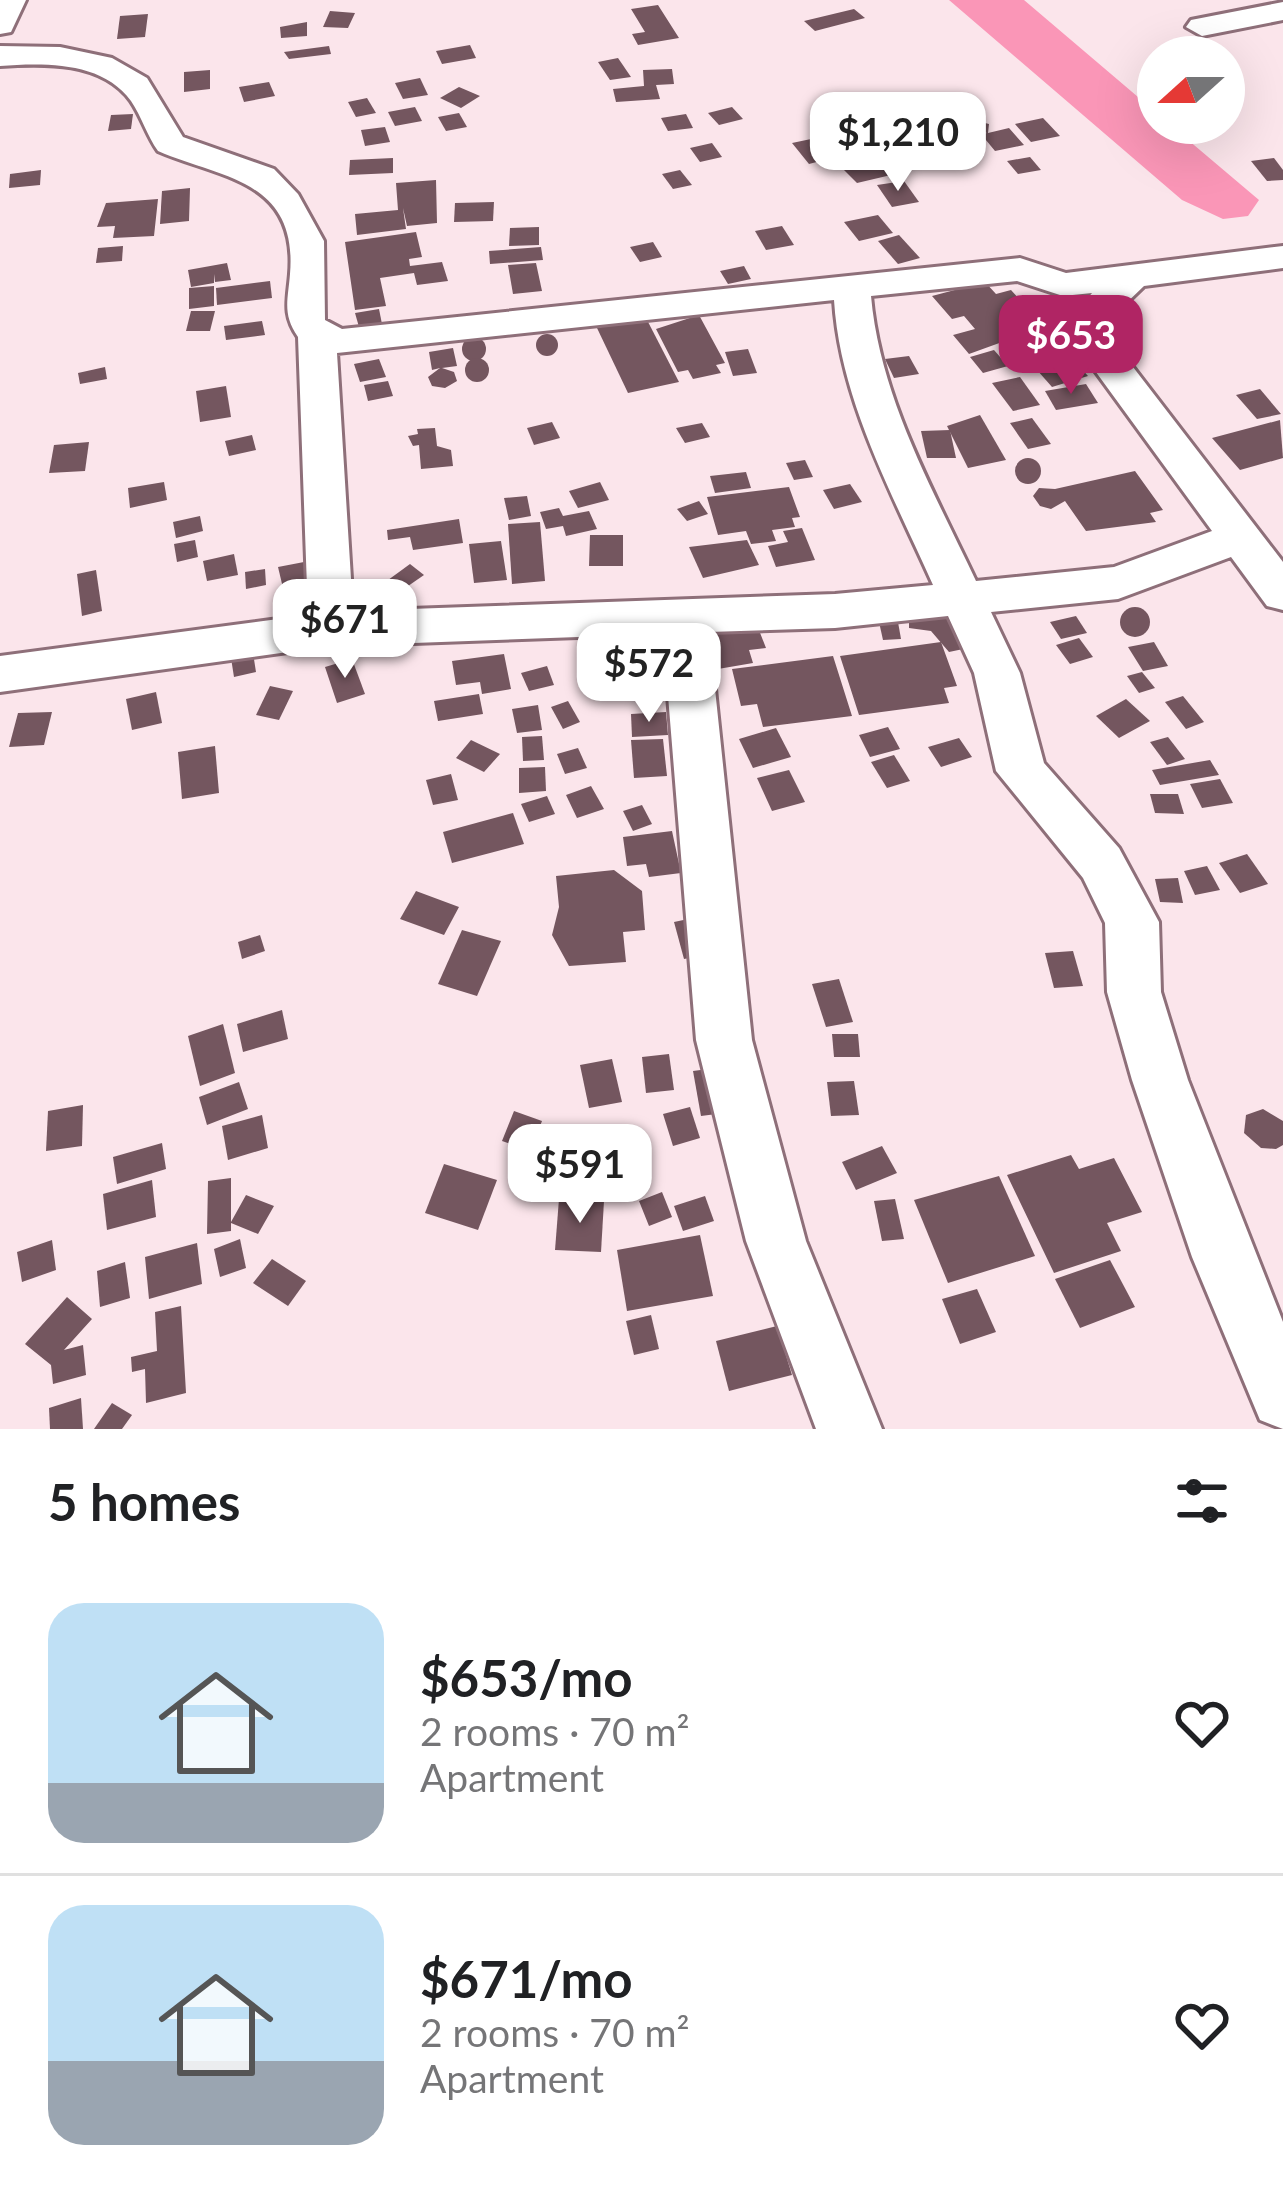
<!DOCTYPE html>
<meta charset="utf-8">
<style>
:root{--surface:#fff;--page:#f6f6f6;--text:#202124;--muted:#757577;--line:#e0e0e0;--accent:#b02564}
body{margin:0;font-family:Lato,sans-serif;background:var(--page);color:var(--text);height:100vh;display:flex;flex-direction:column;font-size:45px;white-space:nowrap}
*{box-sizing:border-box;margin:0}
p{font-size:39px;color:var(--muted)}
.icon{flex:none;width:66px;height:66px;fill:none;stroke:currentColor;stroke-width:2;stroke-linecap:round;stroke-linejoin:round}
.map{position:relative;height:1429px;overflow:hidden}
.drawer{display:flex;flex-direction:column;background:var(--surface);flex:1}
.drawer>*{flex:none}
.needle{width:78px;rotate:249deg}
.tools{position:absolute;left:1137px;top:36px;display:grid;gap:24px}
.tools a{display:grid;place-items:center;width:108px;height:108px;border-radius:50%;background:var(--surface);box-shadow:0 12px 48px #0002;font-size:60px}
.price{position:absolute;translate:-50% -102px;padding:0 27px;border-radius:24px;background:#fff;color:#222;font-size:39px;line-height:78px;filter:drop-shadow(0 3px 6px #0008)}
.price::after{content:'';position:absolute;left:50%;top:72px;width:36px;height:27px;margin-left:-18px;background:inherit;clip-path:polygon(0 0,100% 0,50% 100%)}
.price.active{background:var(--accent);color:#fff}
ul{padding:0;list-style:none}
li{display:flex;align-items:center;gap:36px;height:300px;padding:0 48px}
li+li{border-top:3px solid var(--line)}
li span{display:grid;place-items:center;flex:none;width:336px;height:240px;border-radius:36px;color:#555}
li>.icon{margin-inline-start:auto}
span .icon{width:144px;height:144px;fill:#fffc;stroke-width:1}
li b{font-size:51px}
h2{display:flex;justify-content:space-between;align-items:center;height:144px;padding:0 48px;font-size:51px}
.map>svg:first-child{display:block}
.water{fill:#fa96b7}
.building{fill:#74565f}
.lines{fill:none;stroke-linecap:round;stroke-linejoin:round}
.minor-casing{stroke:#8e6f79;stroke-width:6}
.minor{fill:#fff;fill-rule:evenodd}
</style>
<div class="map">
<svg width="1283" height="1429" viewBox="0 0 1283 1429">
<rect width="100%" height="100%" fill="#fbe5eb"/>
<path class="water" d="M949,0H1024L1158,114V123H1168L1259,200L1248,216L1223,219L1182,200Z"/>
<g class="building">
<path d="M658,5L679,38L638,45L632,34L645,32L631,9Z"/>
<path d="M854,9L865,18L815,31L804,21Z"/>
<path d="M330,11L355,13L348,28L323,27Z"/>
<path d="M148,14L145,37L117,39L120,16Z"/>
<path d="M307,22V36L281,38L280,27Z"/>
<path d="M470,45L476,58L442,64L436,51Z"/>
<path d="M329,46L331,54L289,59L284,52Z"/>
<path d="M618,58L631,77L610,80L598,62Z"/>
<path d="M672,69L674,84L656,85L660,99L616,102L613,89L644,86L643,70Z"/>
<path d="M210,70V89L184,92V72Z"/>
<path d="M420,78L428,95L403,99L395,83Z"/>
<path d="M269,82L275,96L244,102L239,87Z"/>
<path d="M459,87L480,96L461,108L440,98Z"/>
<path d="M367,98L376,113L356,117L348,102Z"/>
<path d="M415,107L422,121L395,126L388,112Z"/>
<path d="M732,107L743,119L719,125L708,113Z"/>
<path d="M459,113L467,127L446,131L438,117Z"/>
<path d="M133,114L131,129L108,131L111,115Z"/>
<path d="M686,114L693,128L668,131L661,118Z"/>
<path d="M1043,118L1060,136L1031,142L1015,124Z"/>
<path d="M977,121L989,124L988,133L1009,128L1024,145L995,151L981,134L987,133L971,129L969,126Z"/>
<path d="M385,127L390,142L365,146L361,130Z"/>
<path d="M811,139L828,159L809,164L792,143Z"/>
<path d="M712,143L722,157L700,162L690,148Z"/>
<path d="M1030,157L1041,170L1018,174L1007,161Z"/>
<path d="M393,158V173L349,175L350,160Z"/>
<path d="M1274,158L1283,170V180L1267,181L1251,161Z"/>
<path d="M880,162L891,175L857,183L844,170Z"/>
<path d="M41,170L40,185L9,188L10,174Z"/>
<path d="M680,170L692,185L673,189L662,174Z"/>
<path d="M436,180L437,223L407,226L403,208L406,229L357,235L355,214L398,210L396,183Z"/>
<path d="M904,181L919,202L892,207L877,185Z"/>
<path d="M190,188L189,221L160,224L162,191Z"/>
<path d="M158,199L154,236L113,238L115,226L97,227L106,203Z"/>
<path d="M494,202L493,221L454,222L455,203Z"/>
<path d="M878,215L893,233L859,241L844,222Z"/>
<path d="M782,226L794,245L766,250L755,231Z"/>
<path d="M539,227V245L509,246L510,228Z"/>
<path d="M416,232L422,257L409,259L410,266L442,262L448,281L417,285L414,273L380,278L386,306L355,310L345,242Z"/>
<path d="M899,235L920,258L898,264L878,241Z"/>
<path d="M653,242L662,257L640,262L630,247Z"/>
<path d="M123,246L122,261L96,263L98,248Z"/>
<path d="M541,247L543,260L490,264L489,251Z"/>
<path d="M227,263L231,280L215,282L214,274V283L191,287L188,270Z"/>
<path d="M536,263L542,291L513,294L508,265Z"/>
<path d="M744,266L751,279L728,284L720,271Z"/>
<path d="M270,281L272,298L217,305L216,288Z"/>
<path d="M985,282L996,294L1011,290L1028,309L1012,313L1030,332L969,354L953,335L975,329L964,316L952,319L932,296Z"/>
<path d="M214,286V306L189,309V288Z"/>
<path d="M379,309L382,324L359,327L355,313Z"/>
<path d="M191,311H215L210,331H186Z"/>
<path d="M699,315L725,363L716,365L721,373L693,379L688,370L678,372L656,329Z"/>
<path d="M646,318L679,382L628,393L597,328Z"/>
<path d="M1045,319L1062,324L1063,333L1051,337L1038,332L1036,324Z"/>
<path d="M262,321L265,335L226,340L224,326Z"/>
<circle cx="547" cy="345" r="11"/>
<circle cx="474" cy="349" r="12"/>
<path d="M453,348L457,366L442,368L454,372L457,381L445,388L432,386L428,377L440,368L432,370L429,352Z"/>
<path d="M748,349L757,373L733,376L725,352Z"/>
<path d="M994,350L1008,366L983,373L970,357Z"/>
<path d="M1066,352L1088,376L1052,387L1030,362Z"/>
<path d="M909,356L919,374L894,378L885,359Z"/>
<circle cx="477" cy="370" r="12"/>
<path d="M379,359L386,377L360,382L354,364Z"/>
<path d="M105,367L107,379L80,384L78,373Z"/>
<path d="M1020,377L1040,405L1013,411L992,383Z"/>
<path d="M388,381L393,396L368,401L364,385Z"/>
<path d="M1086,384L1098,403L1056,410L1045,391Z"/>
<path d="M226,386L231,417L200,422L196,391Z"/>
<path d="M1260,389L1281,414L1257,419L1236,395Z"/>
<path d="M980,415L1006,460L968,468L947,426Z"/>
<path d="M1032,418L1051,444L1028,449L1010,423Z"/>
<path d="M1280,420L1283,458L1240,470L1212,438Z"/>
<path d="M552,422L560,438L534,445L527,428Z"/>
<path d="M702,423L710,437L685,443L676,428Z"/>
<path d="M435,428L437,446L451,450L453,466L421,469L419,445L413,446L408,436L418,434L417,429Z"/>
<path d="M950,430L956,458H927L921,431Z"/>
<path d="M252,435L256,450L229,456L225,441Z"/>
<path d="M89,442L85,471L49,473L54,445Z"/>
<circle cx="1028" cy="471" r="13"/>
<path d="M805,460L813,477L794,480L786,463Z"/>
<path d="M1135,471L1163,510L1150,513L1156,522L1086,531L1065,501L1051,509L1040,506L1033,496L1039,488L1055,489Z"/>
<path d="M746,472L751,488L715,493L710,476Z"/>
<path d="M164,482L167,500L130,508L128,488Z"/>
<path d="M600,482L609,500L578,508L569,491Z"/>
<path d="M850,484L862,502L834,509L823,490Z"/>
<path d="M789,487L800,517L792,518L795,527L772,530L776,541L751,544L746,531L718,535L707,497Z"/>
<path d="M527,496L531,516L509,520L504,498Z"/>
<path d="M699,501L708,514L687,521L677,509Z"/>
<path d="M559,508L563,516L589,511L597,529L566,536L563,526L546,529L540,512Z"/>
<path d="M200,516L203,531L176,538L173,522Z"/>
<path d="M459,519L463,543L413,550L410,537L388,540L387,530Z"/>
<path d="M540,522L545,581L512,584L508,524Z"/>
<path d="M802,528L815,560L776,567L768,546L788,542L783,531Z"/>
<path d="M590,535H623V566H589Z"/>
<path d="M195,540L198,557L177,562L174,544Z"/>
<path d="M747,540L759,565L703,578L689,547Z"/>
<path d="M501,541L507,580L474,583L469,544Z"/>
<path d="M234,554L238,575L207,581L203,561Z"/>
<path d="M304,562L309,582L283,588L278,567Z"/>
<path d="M410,564L424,575L398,593L384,583Z"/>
<path d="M265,569L266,585L246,589L245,572Z"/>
<path d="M96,570L102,611L82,616L77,574Z"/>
<circle cx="1135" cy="622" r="15"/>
<path d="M948,610L968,648L949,652L931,631L909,628V611Z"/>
<path d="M1076,616L1087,633L1061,639L1050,622Z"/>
<path d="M879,622H898L901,639L883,640Z"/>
<path d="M757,625L766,648L749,650L753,663L718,669L706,633Z"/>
<path d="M1079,638L1093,657L1070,664L1056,645Z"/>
<path d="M941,642L957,686L944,688L949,703L859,715L840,656Z"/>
<path d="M1154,642L1168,666L1143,671L1128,647Z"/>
<path d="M253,653L256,672L234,677L231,658Z"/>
<path d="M504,654L511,689L482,694L480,682L456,685L452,661Z"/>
<path d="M833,656L852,716L763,727L757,704L741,706L732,669Z"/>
<path d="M352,659L365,694L337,703L325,667Z"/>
<path d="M547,666L554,685L529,691L521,673Z"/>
<path d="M1142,672L1155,688L1139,693L1127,676Z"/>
<path d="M270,686L293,691L279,720L256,715Z"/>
<path d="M156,692L162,723L132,730L126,699Z"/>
<path d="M479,694L483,714L438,721L434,701Z"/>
<path d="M1183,696L1204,722L1186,729L1165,702Z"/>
<path d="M1126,699L1150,721L1119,738L1096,716Z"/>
<path d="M568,701L580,722L563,729L551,707Z"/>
<path d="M538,705L542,730L517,733L512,709Z"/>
<path d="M52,712L44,745L9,747L18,713Z"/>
<path d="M666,712L668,735L632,737L631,714Z"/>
<path d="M888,727L900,749L870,757L859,735Z"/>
<path d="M776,728L791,757L753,768L739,739Z"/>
<path d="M542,736L544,760L523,761L522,737Z"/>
<path d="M1168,737L1185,759L1167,765L1150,742Z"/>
<path d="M959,738L972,757L941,767L928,747Z"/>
<path d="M663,739L667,776L634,778L631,740Z"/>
<path d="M471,740L500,754L484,772L456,758Z"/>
<path d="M215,746L219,793L182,799L178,752Z"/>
<path d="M578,748L587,768L565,774L557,754Z"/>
<path d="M894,755L910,781L887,788L871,762Z"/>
<path d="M1210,760L1219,775L1160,785L1152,770Z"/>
<path d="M545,767L546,791L519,793V768Z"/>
<path d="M789,770L805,802L772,811L757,778Z"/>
<path d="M451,774L458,800L433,805L426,780Z"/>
<path d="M1220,779L1233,803L1202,808L1190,784Z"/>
<path d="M591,786L604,809L577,818L566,795Z"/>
<path d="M1150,794H1178L1184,814L1155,813Z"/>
<path d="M547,796L555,814L529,822L521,804Z"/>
<path d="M642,805L652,824L633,831L623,811Z"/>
<path d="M513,813L524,844L452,863L443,832Z"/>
<path d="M672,831L681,873L649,877L646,864L627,866L623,837Z"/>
<path d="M1247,854L1268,884L1240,893L1219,863Z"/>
<path d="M1207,866L1220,890L1195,895L1184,871Z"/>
<path d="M614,870L642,891L645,930L623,932L626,962L569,966L552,935L559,907L556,876Z"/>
<path d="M1178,878L1183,903L1160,902L1155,879Z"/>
<path d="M416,891L459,907L444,935L400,919Z"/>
<path d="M693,918L704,955L684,959L674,922Z"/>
<path d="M462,930L501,941L477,996L438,984Z"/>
<path d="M260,935L265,951L242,959L238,942Z"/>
<path d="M1073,951L1083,986L1054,988L1045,953Z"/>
<path d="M839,979L853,1022L826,1027L812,984Z"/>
<path d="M282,1010L288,1039L243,1052L237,1024Z"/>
<path d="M223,1024L235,1073L200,1086L188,1036Z"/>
<path d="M832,1034H858L860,1057H834Z"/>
<path d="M669,1054L674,1090L646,1093L642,1057Z"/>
<path d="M612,1059L622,1102L589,1108L580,1065Z"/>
<path d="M723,1067L732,1112L701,1116L693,1071Z"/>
<path d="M854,1081L859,1115L831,1116L827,1082Z"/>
<path d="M239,1082L248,1109L207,1125L199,1097Z"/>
<path d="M83,1105L82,1146L46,1151L48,1111Z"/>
<path d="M690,1107L700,1138L673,1146L663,1114Z"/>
<path d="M1263,1109L1283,1121V1145L1276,1149L1261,1148L1244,1133L1246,1115Z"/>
<path d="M514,1111L542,1121L530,1151L502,1141Z"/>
<path d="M262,1115L268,1148L228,1160L222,1126Z"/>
<path d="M162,1143L166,1169L117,1184L113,1157Z"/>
<path d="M882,1146L897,1173L856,1190L842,1162Z"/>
<path d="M1071,1155L1079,1169L1114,1158L1142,1212L1107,1223L1121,1251L1054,1273L1007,1175Z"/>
<path d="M444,1164L497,1180L478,1230L425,1213Z"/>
<path d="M999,1176L1035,1256L948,1283L914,1200Z"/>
<path d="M231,1178V1222L246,1195L274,1206L258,1234L231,1223V1231L207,1234L208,1181Z"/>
<path d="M152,1180L156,1217L107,1230L103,1194Z"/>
<path d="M662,1192L672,1217L649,1226L639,1201Z"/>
<path d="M705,1196L714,1221L683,1231L674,1206Z"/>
<path d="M559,1199L604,1201L601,1252L555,1250Z"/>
<path d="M895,1199L904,1239L882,1241L874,1201Z"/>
<path d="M700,1235L713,1296L627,1311L617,1250Z"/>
<path d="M240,1239L246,1268L220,1277L214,1249Z"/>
<path d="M52,1240L56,1270L22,1282L17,1252Z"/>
<path d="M197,1243L202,1284L149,1299L145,1257Z"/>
<path d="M272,1259L306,1281L288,1306L253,1283Z"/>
<path d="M1110,1260L1135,1307L1080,1328L1055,1279Z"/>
<path d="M125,1262L130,1298L100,1307L97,1271Z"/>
<path d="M977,1289L996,1332L960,1344L942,1299Z"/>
<path d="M67,1297L92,1319L64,1350L83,1345L86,1375L53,1384L51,1365L25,1344Z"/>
<path d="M181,1306L186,1393L146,1403L145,1369L132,1372L131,1357L157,1351L155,1312Z"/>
<path d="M651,1315L659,1349L634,1355L626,1321Z"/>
<path d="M777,1326L792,1375L729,1391L716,1341Z"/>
<path d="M81,1398L83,1429H50L49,1408Z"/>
<path d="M112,1403L132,1415L122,1429H94Z"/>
</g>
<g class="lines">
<g class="minor-casing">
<g id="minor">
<path d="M0,0H26L11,32L0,34Z"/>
<path d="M1283,2V20L1202,36L1186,27L1191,20Z"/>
<path d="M0,46L60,47L112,58L147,78L183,137L274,169L298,194L324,241L325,320L342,329L1020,258L1066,273L1283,246V268L1144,286L1117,312L1113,341L1283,562V610L1267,606L1231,557L1118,599L991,612L1020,673L1044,763L1119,848L1159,922L1161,992L1188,1080L1283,1322V1429L1260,1420L1192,1257L1132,1080L1107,992L1105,923L1083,878L996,771L974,673L948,616L835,628L709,632L752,1040L806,1241L882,1429H816L746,1241L696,1040L663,634L331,646L0,692V656L308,615L298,337C282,314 288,300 290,274C298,179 220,178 158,151C147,136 142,117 131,101C102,61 44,63 0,66ZM1017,281L1063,296L1092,293L1079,308L1074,342L1212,531L1114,567L976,581C933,490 880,397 871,296ZM834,300C840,400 893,495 933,585L835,594L353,611L337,353Z"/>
</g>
</g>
<use href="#minor" class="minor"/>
</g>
</svg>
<div class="tools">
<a><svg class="needle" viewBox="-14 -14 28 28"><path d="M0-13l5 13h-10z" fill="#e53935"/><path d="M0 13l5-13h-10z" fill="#757577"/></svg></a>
</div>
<b class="price" style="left:898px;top:194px">$1,210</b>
<b class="price active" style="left:1071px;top:397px">$653</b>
<b class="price" style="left:345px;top:681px">$671</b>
<b class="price" style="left:649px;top:725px">$572</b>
<b class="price" style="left:580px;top:1226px">$591</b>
</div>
<section class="drawer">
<h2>5 homes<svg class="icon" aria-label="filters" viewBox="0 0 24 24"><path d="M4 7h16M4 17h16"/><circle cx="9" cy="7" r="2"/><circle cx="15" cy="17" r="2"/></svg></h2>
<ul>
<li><span style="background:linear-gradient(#bfe0f5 75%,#9aa5b1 0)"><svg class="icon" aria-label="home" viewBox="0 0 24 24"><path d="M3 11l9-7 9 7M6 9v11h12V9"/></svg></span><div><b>$653/mo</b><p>2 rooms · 70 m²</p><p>Apartment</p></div><svg class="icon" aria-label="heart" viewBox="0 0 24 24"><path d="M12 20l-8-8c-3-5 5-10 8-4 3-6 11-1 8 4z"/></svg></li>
<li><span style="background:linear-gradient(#bfe0f5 65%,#9aa5b1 0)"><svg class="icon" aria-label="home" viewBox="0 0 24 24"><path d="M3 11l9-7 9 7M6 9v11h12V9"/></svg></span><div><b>$671/mo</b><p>2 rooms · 70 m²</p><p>Apartment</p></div><svg class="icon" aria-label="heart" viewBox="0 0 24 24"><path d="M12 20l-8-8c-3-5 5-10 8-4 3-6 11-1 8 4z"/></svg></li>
</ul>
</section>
